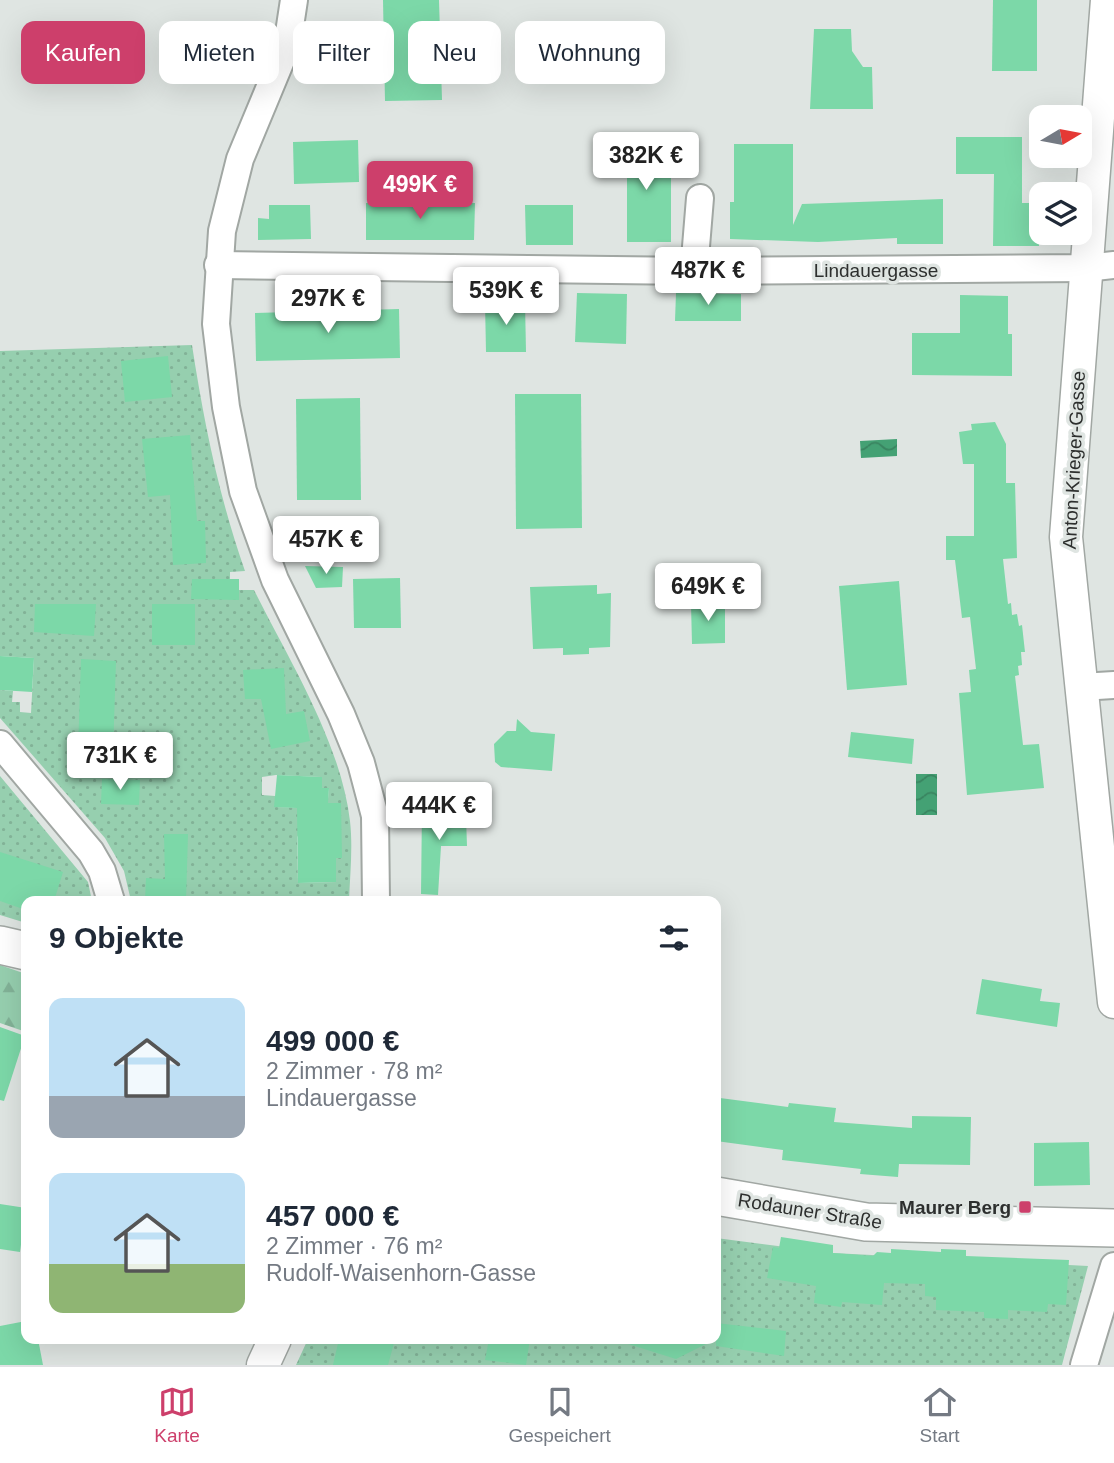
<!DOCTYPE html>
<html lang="de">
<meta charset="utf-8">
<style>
:root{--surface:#fff;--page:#f6f6f7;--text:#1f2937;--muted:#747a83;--line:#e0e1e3;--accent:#cd3f6b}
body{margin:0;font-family:Arial,sans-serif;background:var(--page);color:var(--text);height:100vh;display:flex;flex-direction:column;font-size:26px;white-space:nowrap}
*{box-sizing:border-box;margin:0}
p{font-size:23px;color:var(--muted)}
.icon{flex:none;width:38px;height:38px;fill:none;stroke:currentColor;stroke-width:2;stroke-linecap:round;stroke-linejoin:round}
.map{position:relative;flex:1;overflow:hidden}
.side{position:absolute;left:21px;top:896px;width:700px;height:448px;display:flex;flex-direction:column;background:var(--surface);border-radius:14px;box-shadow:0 7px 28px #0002}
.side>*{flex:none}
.banner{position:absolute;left:21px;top:21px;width:700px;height:63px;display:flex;gap:14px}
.needle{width:46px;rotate:80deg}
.buttons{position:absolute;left:1029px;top:105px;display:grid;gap:14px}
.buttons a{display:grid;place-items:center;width:63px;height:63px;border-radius:14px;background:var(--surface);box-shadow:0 7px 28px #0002;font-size:35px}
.price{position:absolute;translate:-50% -60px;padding:0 16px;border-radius:7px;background:#fff;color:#222;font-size:23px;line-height:46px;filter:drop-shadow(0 2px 4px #0008)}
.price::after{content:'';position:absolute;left:50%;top:42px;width:21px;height:16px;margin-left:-10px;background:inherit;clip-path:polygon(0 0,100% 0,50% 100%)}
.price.active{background:var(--accent);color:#fff}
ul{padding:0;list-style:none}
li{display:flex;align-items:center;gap:21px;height:175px;padding:0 28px}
li span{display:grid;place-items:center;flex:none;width:196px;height:140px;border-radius:14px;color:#555}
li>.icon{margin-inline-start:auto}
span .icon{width:84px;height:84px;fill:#fffc;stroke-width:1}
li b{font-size:30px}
h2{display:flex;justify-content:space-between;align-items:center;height:84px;padding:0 28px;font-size:30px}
.chip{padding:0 24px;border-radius:14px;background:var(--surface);box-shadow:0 7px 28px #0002;font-size:24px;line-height:63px}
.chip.active{background:var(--accent);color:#fff}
.menu{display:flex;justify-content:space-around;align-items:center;height:98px;border-top:2px solid var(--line);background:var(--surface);font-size:19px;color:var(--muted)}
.menu a{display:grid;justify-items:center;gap:4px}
.menu .active{color:var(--accent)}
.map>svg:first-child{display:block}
.grass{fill:url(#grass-dots);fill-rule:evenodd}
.forest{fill:url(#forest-firs)}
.water{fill:url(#water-waves)}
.building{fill:#7cd8a8}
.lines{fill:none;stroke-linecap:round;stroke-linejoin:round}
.minor-casing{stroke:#a1a7a3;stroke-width:30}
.tertiary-casing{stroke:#a1a7a3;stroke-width:35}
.secondary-casing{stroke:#a1a7a3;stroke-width:40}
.minor{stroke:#fff;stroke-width:26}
.tertiary{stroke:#fff;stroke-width:32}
.secondary{stroke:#fff;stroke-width:37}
.poi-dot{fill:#cd3f6b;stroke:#dfe5e2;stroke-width:2.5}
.labels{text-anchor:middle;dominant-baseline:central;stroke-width:7;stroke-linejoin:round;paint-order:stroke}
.street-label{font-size:19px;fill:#2d2f2e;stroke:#dfe5e2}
.poi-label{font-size:19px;font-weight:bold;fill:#2d2f2e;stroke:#dfe5e2;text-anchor:end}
</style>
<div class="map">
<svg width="1114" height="1365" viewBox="0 0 1114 1365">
<defs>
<pattern id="grass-dots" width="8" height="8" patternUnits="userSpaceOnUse" patternTransform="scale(1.75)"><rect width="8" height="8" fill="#96cfaf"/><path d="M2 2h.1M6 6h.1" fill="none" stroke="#82b297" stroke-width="1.8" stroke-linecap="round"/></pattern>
<pattern id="forest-firs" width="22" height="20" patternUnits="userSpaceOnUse" patternTransform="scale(1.75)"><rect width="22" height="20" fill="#96cfaf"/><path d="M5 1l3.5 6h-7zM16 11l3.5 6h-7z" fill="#82b297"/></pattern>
<pattern id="water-waves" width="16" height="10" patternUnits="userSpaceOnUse" patternTransform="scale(1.75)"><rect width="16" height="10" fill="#44a174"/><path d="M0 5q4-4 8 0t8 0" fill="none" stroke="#398460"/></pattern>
</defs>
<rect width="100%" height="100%" fill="#dfe5e2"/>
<g class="grass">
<path d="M192,345C204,423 219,497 245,571L230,572V579L239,590H254C289,660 341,743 350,821C353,847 350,875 349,901H131L124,871L105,838L0,718V690L13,691L12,702H20V712L31,713L34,658L0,656V351ZM276,775L321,777L322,788L329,789L328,799H321V803L341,858H336V882L298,883L297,837L315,808L275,807V796L262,795V777Z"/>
<path d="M0,776L88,882L92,901H26V923L0,915Z"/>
<path d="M716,1238L833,1253L1088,1266L1062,1365H296L308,1339H716Z"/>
</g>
<path class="forest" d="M0,965L26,974V1032L0,1023Z"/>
<g class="water">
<path d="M897,439V456L861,458L860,441Z"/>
<rect x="916" y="774" width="21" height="41"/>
</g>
<g class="building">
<path d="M383,0H439L442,100L385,101Z"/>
<path d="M993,0H1037V71H992Z"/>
<path d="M814,29H851L852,51L863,67H872L873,109H810Z"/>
<path d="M956,137H1022V203H1039V246H993L994,174H956Z"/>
<path d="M358,140L359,182L294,184L293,142Z"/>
<path d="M734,144H793V225L802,204L943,199V244H897V238L818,242L730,239V202H734Z"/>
<path d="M610,147L671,149V242H627V173H609Z"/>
<path d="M423,202L475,203L474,240H366V203Z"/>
<path d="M269,205H310L311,239L258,240V218L269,219Z"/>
<path d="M525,205H573V245H526Z"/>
<path d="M577,293L627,294L626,344L575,342Z"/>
<path d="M676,293L741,294V321H675Z"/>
<path d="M960,295L1008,296V334H1012V376L912,375V333H960Z"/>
<path d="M485,302H525L526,352H486Z"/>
<path d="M399,309L400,358L256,361L255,313Z"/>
<path d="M168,356L172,397L125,402L121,361Z"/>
<path d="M515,394H581L582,528L516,529Z"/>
<path d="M360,398L361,500H297L296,399Z"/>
<path d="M995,422L1006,444V483H1015L1017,558L1003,559L1008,604L1011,603L1012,615L1017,614L1019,626L1022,625L1025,652H1021L1022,665L1018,666L1019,675L1015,676L1023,745L1039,744L1044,788L967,795L959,693L971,692L969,670L976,669L970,617L962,618L955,560H946V536H974V464H963L959,432L972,430L971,424Z"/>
<path d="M190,435L197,521H205L206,563L173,565L170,495L148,497L142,439Z"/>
<path d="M305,566L343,567L342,587L316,588Z"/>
<path d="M400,578L401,628H354L353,579Z"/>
<path d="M192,579H239V600L191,599Z"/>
<path d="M899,581L907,685L847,690L839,586Z"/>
<path d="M597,585V594L611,593L610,647L589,648V654L563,655V648L533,649L530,587Z"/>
<path d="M725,603V643L692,644L691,604Z"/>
<path d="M35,604H96L94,636L34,632Z"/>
<rect x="152" y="604" width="43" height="41"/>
<path d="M0,656L34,658L32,692L0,690Z"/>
<path d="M81,659L116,661L113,752L78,751Z"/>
<path d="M284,668L286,714L304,711L310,741L271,749L261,699H245L243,670Z"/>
<path d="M517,719L531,732L555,734L552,771L501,767L495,762L494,744L507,731H516Z"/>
<path d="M851,732L914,739L912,764L848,757Z"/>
<path d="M277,775L322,777V788H329L328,803H341L342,858H336V882L298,883L297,808L274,807Z"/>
<path d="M102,779L140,780L139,805L101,804Z"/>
<path d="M422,807H459L460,817H466L467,846H441L438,895L421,894Z"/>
<path d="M164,834H188L186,901H145L146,878L165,879Z"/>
<path d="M0,852L63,872L54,901H26V910L0,901Z"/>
<path d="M982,979L1042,989L1040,1001L1060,1003L1057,1027L976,1014Z"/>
<path d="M0,1027L25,1036L4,1101L0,1100Z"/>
<path d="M720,1098L788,1107L789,1103L836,1108L834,1122L912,1128V1116L971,1117L970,1165L899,1164L898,1177L860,1174L861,1169L782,1160L783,1150L716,1141Z"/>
<path d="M1089,1142L1090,1185L1034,1186V1143Z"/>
<path d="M0,1204L26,1208L20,1252L0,1249Z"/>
<path d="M781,1237L833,1245V1253L873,1256L877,1252L891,1253V1249L941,1252V1249L966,1250V1256L1069,1260L1066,1305L1048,1304L1047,1312L1008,1310V1319L984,1318V1312L936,1310V1297L925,1296V1284L884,1283L882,1305L842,1302L841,1307L814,1303L816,1286L767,1278L773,1247L779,1248Z"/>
<path d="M26,1321V1339H38L43,1365H0V1326Z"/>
<path d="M716,1323L786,1331L784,1356L716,1346Z"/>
<path d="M339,1339H395L388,1365H333Z"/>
<path d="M489,1339H530L526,1365L485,1360Z"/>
<path d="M626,1339H716L676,1359L625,1343Z"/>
</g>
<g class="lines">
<g class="minor-casing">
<g id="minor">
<path d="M294,0L287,46L240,159L222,231L216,324L226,407L243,491L275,580L341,714L361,763L375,816L376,901"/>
<path d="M218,265L694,271L1086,268L1114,265"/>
<path d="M694,271L700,198"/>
<path d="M1081,687L1114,685"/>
<path d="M0,744L91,852L102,871L111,901"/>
<path d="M1084,1365L1114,1266"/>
</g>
</g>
<g class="tertiary-casing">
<g id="tertiary">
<path d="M1107,0L1066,537L1114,1002"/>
<path d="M263,1365L275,1339"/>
</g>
</g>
<g class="secondary-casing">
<g id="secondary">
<path d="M0,945L26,951"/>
<path d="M716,1196L866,1222L1114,1228"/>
</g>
</g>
<use href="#minor" class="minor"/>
<use href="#tertiary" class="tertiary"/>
<use href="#secondary" class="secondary"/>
</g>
<rect class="poi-dot" x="1018" y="1200" width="14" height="14" rx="3.5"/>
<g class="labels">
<g class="street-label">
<text x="876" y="270">Lindauergasse</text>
<text transform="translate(1074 460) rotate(-87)">Anton-Krieger-Gasse</text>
<text transform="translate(810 1211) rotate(9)">Rodauner Straße</text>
</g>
<g class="poi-label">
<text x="1011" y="1207">Maurer Berg</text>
</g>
</g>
</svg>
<div class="buttons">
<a><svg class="needle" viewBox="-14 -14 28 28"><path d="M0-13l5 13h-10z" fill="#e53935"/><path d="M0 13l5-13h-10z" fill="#747a83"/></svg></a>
<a><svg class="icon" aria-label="layers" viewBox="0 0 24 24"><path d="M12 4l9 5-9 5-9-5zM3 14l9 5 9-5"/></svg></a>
</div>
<b class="price" style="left:646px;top:192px">382K €</b>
<b class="price active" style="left:420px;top:221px">499K €</b>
<b class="price" style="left:708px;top:307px">487K €</b>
<b class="price" style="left:506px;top:327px">539K €</b>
<b class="price" style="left:328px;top:335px">297K €</b>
<b class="price" style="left:326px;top:576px">457K €</b>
<b class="price" style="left:708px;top:623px">649K €</b>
<b class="price" style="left:120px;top:792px">731K €</b>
<b class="price" style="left:439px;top:842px">444K €</b>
<div class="banner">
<a class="chip active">Kaufen</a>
<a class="chip">Mieten</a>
<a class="chip">Filter</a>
<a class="chip">Neu</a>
<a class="chip">Wohnung</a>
</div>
<section class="side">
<h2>9 Objekte<svg class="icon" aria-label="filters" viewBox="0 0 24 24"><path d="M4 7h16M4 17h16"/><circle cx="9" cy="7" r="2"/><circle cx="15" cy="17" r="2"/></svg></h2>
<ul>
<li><span style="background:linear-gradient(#bfe0f5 70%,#9aa5b1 0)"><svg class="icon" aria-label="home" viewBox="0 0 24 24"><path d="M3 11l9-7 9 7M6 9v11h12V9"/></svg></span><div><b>499 000 €</b><p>2 Zimmer · 78 m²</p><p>Lindauergasse</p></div></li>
<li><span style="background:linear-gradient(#bfe0f5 65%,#8fb573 0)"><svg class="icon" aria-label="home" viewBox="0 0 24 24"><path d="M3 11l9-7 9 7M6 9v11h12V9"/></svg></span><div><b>457 000 €</b><p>2 Zimmer · 76 m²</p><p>Rudolf-Waisenhorn-Gasse</p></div></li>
</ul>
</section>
</div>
<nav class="menu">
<a class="active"><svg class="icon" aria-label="map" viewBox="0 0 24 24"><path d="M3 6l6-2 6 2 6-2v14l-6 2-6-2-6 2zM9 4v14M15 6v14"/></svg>Karte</a>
<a><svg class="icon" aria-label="saved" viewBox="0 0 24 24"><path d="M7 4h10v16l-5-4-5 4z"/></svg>Gespeichert</a>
<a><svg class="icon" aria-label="home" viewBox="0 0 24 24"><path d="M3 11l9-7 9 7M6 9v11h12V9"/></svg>Start</a>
</nav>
